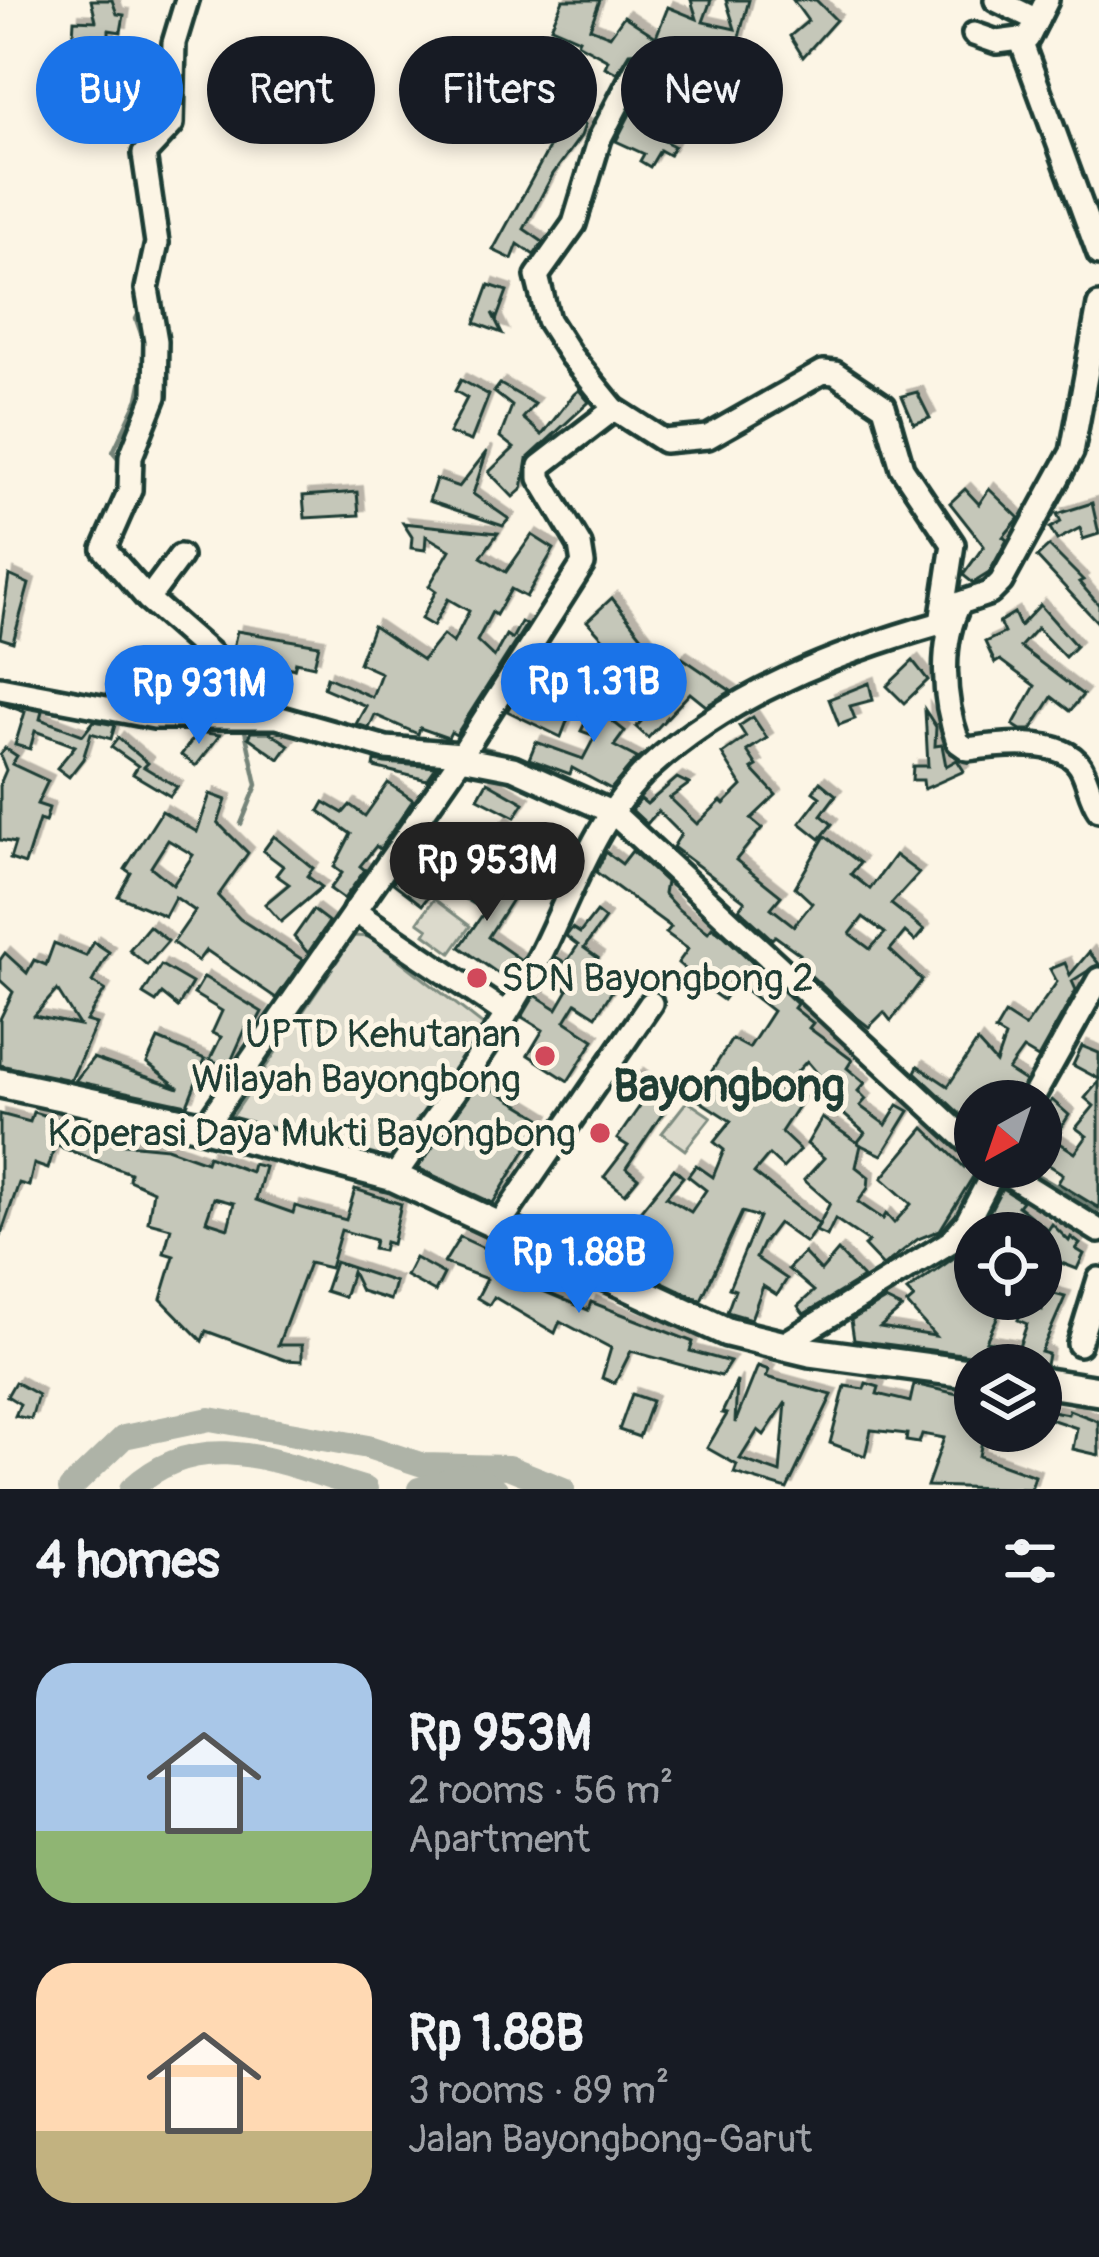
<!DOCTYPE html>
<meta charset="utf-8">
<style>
:root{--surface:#171b24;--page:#20242c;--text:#f1f3f6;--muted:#9ea1a6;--accent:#1a73e8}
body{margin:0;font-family:Pangolin,sans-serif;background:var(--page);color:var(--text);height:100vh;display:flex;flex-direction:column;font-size:45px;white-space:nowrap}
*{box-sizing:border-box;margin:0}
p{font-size:39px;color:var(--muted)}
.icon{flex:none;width:66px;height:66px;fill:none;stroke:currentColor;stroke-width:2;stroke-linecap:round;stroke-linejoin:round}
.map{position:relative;height:1489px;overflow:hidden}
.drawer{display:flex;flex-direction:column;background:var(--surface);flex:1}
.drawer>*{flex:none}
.top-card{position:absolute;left:36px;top:36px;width:1029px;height:108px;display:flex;gap:24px}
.needle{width:78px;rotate:220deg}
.tools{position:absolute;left:954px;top:1080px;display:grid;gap:24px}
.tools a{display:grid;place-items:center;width:108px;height:108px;border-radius:50%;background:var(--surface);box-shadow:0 6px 18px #0003;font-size:60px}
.price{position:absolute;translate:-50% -102px;padding:0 27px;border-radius:42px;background:var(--accent);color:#fff;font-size:39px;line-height:78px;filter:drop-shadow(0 3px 6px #0008)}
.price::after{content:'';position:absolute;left:50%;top:72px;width:36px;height:27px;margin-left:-18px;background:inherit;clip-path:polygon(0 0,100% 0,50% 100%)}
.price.on{background:#222;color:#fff}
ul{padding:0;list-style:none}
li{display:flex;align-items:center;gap:36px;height:300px;padding:0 36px}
li span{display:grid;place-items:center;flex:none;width:336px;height:240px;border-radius:36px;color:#555}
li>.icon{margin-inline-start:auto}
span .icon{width:144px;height:144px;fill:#fffc;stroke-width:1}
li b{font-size:51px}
h2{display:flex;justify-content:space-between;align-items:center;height:144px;padding:0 36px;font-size:51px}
.pill{padding:0 42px;border-radius:54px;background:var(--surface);box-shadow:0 6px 18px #0003;font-size:42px;line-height:108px}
.pill.on{background:var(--accent);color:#fff}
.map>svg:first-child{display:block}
.green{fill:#dcdacc;stroke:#7e8c80;stroke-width:3}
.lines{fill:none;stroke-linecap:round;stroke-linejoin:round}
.stream{stroke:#758479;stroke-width:4.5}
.river{stroke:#aeb3a7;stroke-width:24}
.building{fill:#c5c7b9;stroke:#1f3d34;stroke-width:3;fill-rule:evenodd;filter:url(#shadow)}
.minor-casing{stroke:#1f3d34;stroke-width:30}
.major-casing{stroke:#1f3d34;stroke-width:36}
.minor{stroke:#fcf5e5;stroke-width:21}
.major{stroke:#fcf5e5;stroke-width:27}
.poi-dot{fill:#d1495b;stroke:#fcf5e5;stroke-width:4.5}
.labels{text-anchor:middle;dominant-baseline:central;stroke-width:10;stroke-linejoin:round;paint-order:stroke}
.poi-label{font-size:39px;fill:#1f3d34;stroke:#fcf5e5;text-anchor:end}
.quarter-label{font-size:45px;font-weight:bold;fill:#1f3d34;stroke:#fcf5e5}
</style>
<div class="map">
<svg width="1099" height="1489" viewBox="0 0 1099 1489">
<defs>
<filter id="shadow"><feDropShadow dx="5.5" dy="-5.5" stdDeviation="0" flood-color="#0004"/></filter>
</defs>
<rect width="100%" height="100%" fill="#fcf5e5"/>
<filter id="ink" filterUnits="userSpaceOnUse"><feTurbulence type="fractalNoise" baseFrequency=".00833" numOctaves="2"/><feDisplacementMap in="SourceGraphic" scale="24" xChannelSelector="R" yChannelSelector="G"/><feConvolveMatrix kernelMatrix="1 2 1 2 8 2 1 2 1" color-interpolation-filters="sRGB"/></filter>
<g filter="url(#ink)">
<g class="green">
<path d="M434,899L470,926L451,953L425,934L428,929L418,922Z"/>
<path d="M354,936L370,937L487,1028L395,1180L222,1132Z"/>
<path d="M687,1101L711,1117L685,1150L662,1133Z"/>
</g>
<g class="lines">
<g class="stream">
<path d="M137,147L138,137L157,127"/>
<path d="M140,273L145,249"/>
<path d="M141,309L136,319L146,348"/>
<path d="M123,464L113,452L138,399L146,359"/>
<path d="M132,566L150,582"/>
<path d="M163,594L220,648"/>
<path d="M247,703L287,707L370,733"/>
<path d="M476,746L519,757L609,800"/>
<path d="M241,824L257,785L244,726"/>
<path d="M1023,1167L1099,1211"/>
</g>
<g class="river">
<path d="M70,1489L124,1437L210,1419L368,1447L423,1465L508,1467L563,1489"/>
<path d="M131,1489C203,1422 284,1465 366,1489"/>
<path d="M419,1489L469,1475L496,1489"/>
</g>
</g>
<g class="building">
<path d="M91,0H112L117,14L124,15L121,32L109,30V52H97L96,39L73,37L74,20L96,21Z"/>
<path d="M563,0H600L590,28L610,36L624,16L656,37L668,7L697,19L691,0H711L703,22L735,29L726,0H749L738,41L696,38L680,59L666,48L653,90L644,86L653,66L646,52L629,53L617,73L605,67L608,60L577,43L579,39L551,27Z"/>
<path d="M793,0H816L836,20L803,57L790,36L808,21Z"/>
<path d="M633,108L653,120L647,132L674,146L669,155L660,150L650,167L640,161L644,154L616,141Z"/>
<path d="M567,115L585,125L581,136L553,174L524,229L543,242L534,255L518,244L512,259L493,250Z"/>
<path d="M489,285L507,291L497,318L492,313L502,333L475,323Z"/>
<path d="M461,380L489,395L471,441L449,433L467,398L455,391Z"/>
<path d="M500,384L535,404L523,418L542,435L574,394L579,390L589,402L527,459L522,489L513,497L489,472L514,448L500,437L512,406L494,392Z"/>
<path d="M917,392L930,418L914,424L902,396Z"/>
<path d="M487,451L473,494L509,519L503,526L429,501L436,479L459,487Z"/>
<path d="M965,489L979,504L989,489L1019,518L1003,537L1007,540L989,573L973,583L963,575L984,546L950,503Z"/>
<path d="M357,492L359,515L305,518L303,496Z"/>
<path d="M1092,503L1099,534L1083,539L1080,528L1057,540L1050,528L1061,522L1057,514Z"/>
<path d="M403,523L498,533L481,557L506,572L532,535L554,549L526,597L511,589L496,615L492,612L477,641L494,657L506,635L512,639L521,622L526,625L456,735L451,732L448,738L420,728L418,734L375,715L369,728L356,724L366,706L324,688L327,677L372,697L381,673L359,663L373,626L423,660L443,635L453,643L469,611L448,599L433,626L421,619L436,591L429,586L450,550L426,536L425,550L411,548L412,537Z"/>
<path d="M1049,546L1083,580L1079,582L1099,605V624L1037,557Z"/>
<path d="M9,575L29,584L13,642L0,638Z"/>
<path d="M612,598L655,653L659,648L676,663L681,657L731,691L706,706L690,693L648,738L636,727L647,715L639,708L647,700L632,686L651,666L631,646L620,657L587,621Z"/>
<path d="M1040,605L1076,646L1065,657L1037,628L1020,647L1083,695L1070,711L1052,697L1031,730H1021L1013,725L1035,686L1000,660L995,663L985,642L1004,633L999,622L1014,613L1020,626Z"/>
<path d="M237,631L319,645L314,666L296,662L294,669L233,648Z"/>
<path d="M913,661L928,680L904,703L887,686Z"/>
<path d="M573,672L584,677L561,737L507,711L526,681L561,692Z"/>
<path d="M607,679L622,687L607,717L625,731L614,746L637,758L611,789L572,768L570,774L529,759L536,742L583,759L595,736L581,731Z"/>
<path d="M869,683L873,700L850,706L855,719L839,725L829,699Z"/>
<path d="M0,703L42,711L40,719L83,735L94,721L115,725L111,739L91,733L83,759L69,777L57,768L75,746L35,731L30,749L15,745L25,712Z"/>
<path d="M925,710L936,727L935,746L942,745L946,766L957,760L964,771L924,789L923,780H912L913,766H928Z"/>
<path d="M753,717L767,738L747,751L757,766L752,769L776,795L751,819L762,828L736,860L781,896L771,908L794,926L812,903L795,887L825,836L860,863L851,874L870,889L895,855L919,873L891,904L924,930L915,941L905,932L890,950L922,980L891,1021L884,1012L869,1027L856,1017L795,961L800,954L775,936L772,939L739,909L745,901L673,847L681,834L658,811L647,824L632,810L641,799L647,804L677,778L689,784L670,798L697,824L721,801L724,804L742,786L722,754L746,737L739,726ZM863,917L885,933L870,949L850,934Z"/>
<path d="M198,732L220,735L196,766L181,755Z"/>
<path d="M251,732H269L289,745L279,759L248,737Z"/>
<path d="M118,738L148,763L144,767L177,787L170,796L133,774L138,766L111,747Z"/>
<path d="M5,748L17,756L12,764L48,781L37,804L49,808L45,822L39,820L25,864L10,859L15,843L0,840V784L6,770L0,755Z"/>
<path d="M375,761L385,763L436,767L427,780L374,767Z"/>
<path d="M487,782L524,803L515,817L478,798Z"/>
<path d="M820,782L836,795L821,815L832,824L820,839L800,823L820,797L813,792Z"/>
<path d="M388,783L413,800L380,849L376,846L360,866L365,870L344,899L330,889L342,873L334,867L351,834L319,811L324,802L343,813L350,805L365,816Z"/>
<path d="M210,794L226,800L218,823L248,853L218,896L240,919L303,960L276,998L206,950L198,961L173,943L195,911L175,897L165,916L118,896L131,873L125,869L162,811L197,832ZM168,840L193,855L173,885L151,867Z"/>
<path d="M502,822L541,854L528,874L486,846Z"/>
<path d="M274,836L313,868L307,876L322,887L281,922L265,904L289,884L276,875L283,866L263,851Z"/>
<path d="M420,843L434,853L419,876L435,888L422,905L393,883Z"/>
<path d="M632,851L666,882L664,894L679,910L708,932L712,927L723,935L797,1004L794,1008L813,1023L809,1028L852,1060L847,1068L865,1083L858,1091L866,1099L860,1106L886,1125L898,1105L909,1111L882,1155L857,1143L865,1133L815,1089L823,1080L807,1061L780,1090L800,1103L781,1132L800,1150L783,1168L769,1155L754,1173L819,1224L806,1243L778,1223L763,1243L756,1258L787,1279L777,1295L763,1286L751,1319L727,1312L735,1290L729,1288L759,1217L742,1212L701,1300L640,1271L649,1254L634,1244L648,1223L637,1215L674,1169L683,1177L666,1197L691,1212L706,1190L688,1176L696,1165L713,1177L724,1150L714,1142L731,1121L695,1098L732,1039L749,1048L773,1011L736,982L723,1000L709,990L678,963L688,949L666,933L671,927L596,872L606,852L622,864Z"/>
<path d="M470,869L513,898L488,937L521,960L509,981L460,947L485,911L455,892Z"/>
<path d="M313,910L329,922L308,953L294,937Z"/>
<path d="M596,912L605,919L584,948L598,958L590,969L616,985L596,1016L576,1003L565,1021L594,1040L568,1081L528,1055L543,1030L522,1017L535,995L557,1009L568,990L546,976L556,957L566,963L578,945L566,936L572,928L580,933Z"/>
<path d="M149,926L168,941L147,965L129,950Z"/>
<path d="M94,942L109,952L92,982L105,990L86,1021L96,1024L71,1080L0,1065V1019L13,992L0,980V960L5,953L27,973L34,960L46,965L54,943L86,956ZM57,990L79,1025L34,1016Z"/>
<path d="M1089,952L1099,964L1072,981L1076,990L1038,1058L1023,1049L1008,1070L1025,1081L1016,1101H975L972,1125L915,1072L918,1066L948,1086L977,1042L996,1063L1005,1037L995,1031L1005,1014L1025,1027L1057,982L1050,969L1065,963L1070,975Z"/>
<path d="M161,965L192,983L178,1007L162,994L156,1002L143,994Z"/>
<path d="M204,977L262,1012L255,1025L249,1021L228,1068L210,1059L221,1037L212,1033L222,1011L194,994Z"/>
<path d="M158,1039L205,1059L187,1105L75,1081L93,1058L179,1088L147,1063Z"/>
<path d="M1082,1046L1099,1053V1079L1073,1065Z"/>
<path d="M638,1074L673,1098L626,1168L638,1178L625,1194L604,1177L628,1146L617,1139L642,1103L625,1092Z"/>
<path d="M480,1081L544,1120L493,1203L418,1168Z"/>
<path d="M1099,1081V1208L1058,1183L1063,1174L1041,1160V1112L1052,1100L1069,1115L1054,1139L1075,1153L1087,1136L1076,1128L1094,1106L1085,1098Z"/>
<path d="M33,1112L79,1125L115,1143L167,1148L206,1162L208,1156L251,1172L253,1164L265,1167L256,1200L293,1213L295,1206L346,1220L355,1189L401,1204L392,1244L385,1242L383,1251L373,1249L375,1240L341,1230L330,1268L309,1263L278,1345H302V1361L285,1360L206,1331L202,1341L161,1299L174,1256L164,1253L171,1228L148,1222L153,1191L129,1180L130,1173L55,1145L48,1169L34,1164L29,1186L19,1183L0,1237V1114L30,1122ZM214,1198L234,1203L228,1228L206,1221Z"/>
<path d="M822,1118L861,1145L856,1167L869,1177L868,1188L858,1202L883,1219L886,1214L894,1223L911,1204L882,1178L924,1128L964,1167L967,1160L979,1167L940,1230L918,1239L883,1266L864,1246L869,1242L835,1219L827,1236L816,1231L830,1203L804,1180L824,1158L807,1144Z"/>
<path d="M1002,1188L1022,1201L1018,1206L1048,1230L1052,1224L1069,1241L1071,1237L1080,1244L1076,1249L1084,1254L1077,1269L1059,1262L1047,1292L1065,1297L1041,1352L1048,1354L1046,1365L992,1361L990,1365L977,1356L854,1340L851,1320L885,1300L902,1308L880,1327L935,1336L907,1304L914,1298L907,1291L975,1243V1299H1006L986,1341L1019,1347L1027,1324L1018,1320L1023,1306L1042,1310L1045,1268L1041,1233H1028L1008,1215L992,1232L983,1224Z"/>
<path d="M460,1237L512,1261L503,1278L524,1290L533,1277L542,1284L538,1289L588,1310L591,1302L693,1342L690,1351L730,1362L721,1376L631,1351L615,1383L602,1378L611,1348L560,1321L555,1333L494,1297L489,1305L477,1298L487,1279L444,1263Z"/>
<path d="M838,1251L863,1278L804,1314L798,1306L814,1291L788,1269L804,1253L821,1271Z"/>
<path d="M415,1258L444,1274L435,1292L406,1276Z"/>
<path d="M335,1262L395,1282L390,1300L361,1291L352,1272L344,1297L325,1291Z"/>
<path d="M758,1366L769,1370L766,1377L832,1395L787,1489L734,1473L737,1465L707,1448L727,1414L722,1413L737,1381L735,1423ZM786,1402L780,1473L740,1459L758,1430L764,1435Z"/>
<path d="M15,1382L38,1395L31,1419L15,1416L20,1404L7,1396Z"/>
<path d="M866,1383L879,1387L877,1394L910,1402L914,1384L975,1398V1431H984L979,1456L1035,1476L1031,1489L927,1486L944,1438L922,1434L919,1443L906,1441L907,1434L871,1430L865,1456L830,1443L845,1386L864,1389Z"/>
<path d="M632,1394L652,1401L639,1437L619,1430Z"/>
<path d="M1069,1410L1098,1421L1099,1455L1073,1449L1077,1428L1050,1419L1052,1411L1068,1414Z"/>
</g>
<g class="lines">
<g class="minor-casing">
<g id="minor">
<path d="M187,0L174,43L172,124L144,154L157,243L147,289L156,341L155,396L131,456L130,490L104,549L148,599L235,675L239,716"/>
<path d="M996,0L1037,20"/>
<path d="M974,34L997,42L1028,38L1047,0"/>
<path d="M1021,41L1099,254"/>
<path d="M638,65L600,138L574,224L537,276L548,320L571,356L614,409L664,441L708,437L823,372L835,373L884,406L902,468L953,544L941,623"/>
<path d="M1099,305L1072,452L1001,582L990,593L960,603C939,642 943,700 958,742L968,749C996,745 1061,736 1080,766C1088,779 1090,797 1099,810"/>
<path d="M148,599L180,556"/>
<path d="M0,688L154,717H277L386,748L462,754L461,758"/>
<path d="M462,754L583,564L580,545L540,478V466L614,409"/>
<path d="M354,911L505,1013"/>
<path d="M1031,1101L1099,979"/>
<path d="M205,1127L461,758L513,768L613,813L975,1148"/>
<path d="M394,1177C443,1105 500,1034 540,956C572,893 595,818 649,768C729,694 839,652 941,623L946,630"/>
<path d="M498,1226L651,1003"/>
<path d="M1079,1344L1099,1279"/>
<path d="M779,1347L950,1242L967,1222L996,1167L1099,1231"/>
</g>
</g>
<g class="major-casing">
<g id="major">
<path d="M0,1083L205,1127L394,1177L727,1332L810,1352L975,1374"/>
<path d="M1041,1382L1099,1391"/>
</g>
</g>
<use href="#minor" class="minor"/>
<use href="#major" class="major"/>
</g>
</g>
<g class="poi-dot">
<circle cx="477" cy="978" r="12"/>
<circle cx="545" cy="1056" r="12"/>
<circle cx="600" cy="1133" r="12"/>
</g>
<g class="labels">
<g class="poi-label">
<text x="501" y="978" text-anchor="start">SDN Bayongbong 2</text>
<text x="521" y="1034">UPTD Kehutanan<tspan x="521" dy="45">Wilayah Bayongbong</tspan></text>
<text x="576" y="1133">Koperasi Daya Mukti Bayongbong</text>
</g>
<g class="quarter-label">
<text x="729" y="1087">Bayongbong</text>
</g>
</g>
</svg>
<div class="tools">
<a><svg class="needle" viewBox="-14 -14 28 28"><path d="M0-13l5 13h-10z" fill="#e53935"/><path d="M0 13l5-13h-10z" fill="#9ea1a6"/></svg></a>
<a><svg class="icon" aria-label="locate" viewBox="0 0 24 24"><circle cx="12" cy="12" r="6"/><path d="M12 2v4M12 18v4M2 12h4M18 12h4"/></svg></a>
<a><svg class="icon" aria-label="layers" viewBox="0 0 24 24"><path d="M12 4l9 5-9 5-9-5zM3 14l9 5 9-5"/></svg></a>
</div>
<b class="price" style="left:594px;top:745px">Rp 1.31B</b>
<b class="price" style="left:199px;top:747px">Rp 931M</b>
<b class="price on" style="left:487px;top:924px">Rp 953M</b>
<b class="price" style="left:579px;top:1316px">Rp 1.88B</b>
<div class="top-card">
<a class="pill on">Buy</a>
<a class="pill">Rent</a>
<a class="pill">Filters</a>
<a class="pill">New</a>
</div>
</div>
<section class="drawer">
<h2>4 homes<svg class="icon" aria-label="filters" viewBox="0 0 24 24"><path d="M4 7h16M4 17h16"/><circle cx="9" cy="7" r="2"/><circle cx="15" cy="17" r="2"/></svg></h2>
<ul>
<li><span style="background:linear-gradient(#a9c7e8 70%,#8fb573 0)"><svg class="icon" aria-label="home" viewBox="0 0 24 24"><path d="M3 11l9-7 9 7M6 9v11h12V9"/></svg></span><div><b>Rp 953M</b><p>2 rooms · 56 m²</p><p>Apartment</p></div></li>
<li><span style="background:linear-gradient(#ffd9b3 70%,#c2b280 0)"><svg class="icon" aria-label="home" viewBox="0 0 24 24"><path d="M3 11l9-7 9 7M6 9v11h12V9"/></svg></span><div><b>Rp 1.88B</b><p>3 rooms · 89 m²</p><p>Jalan Bayongbong-Garut</p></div></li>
</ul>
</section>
